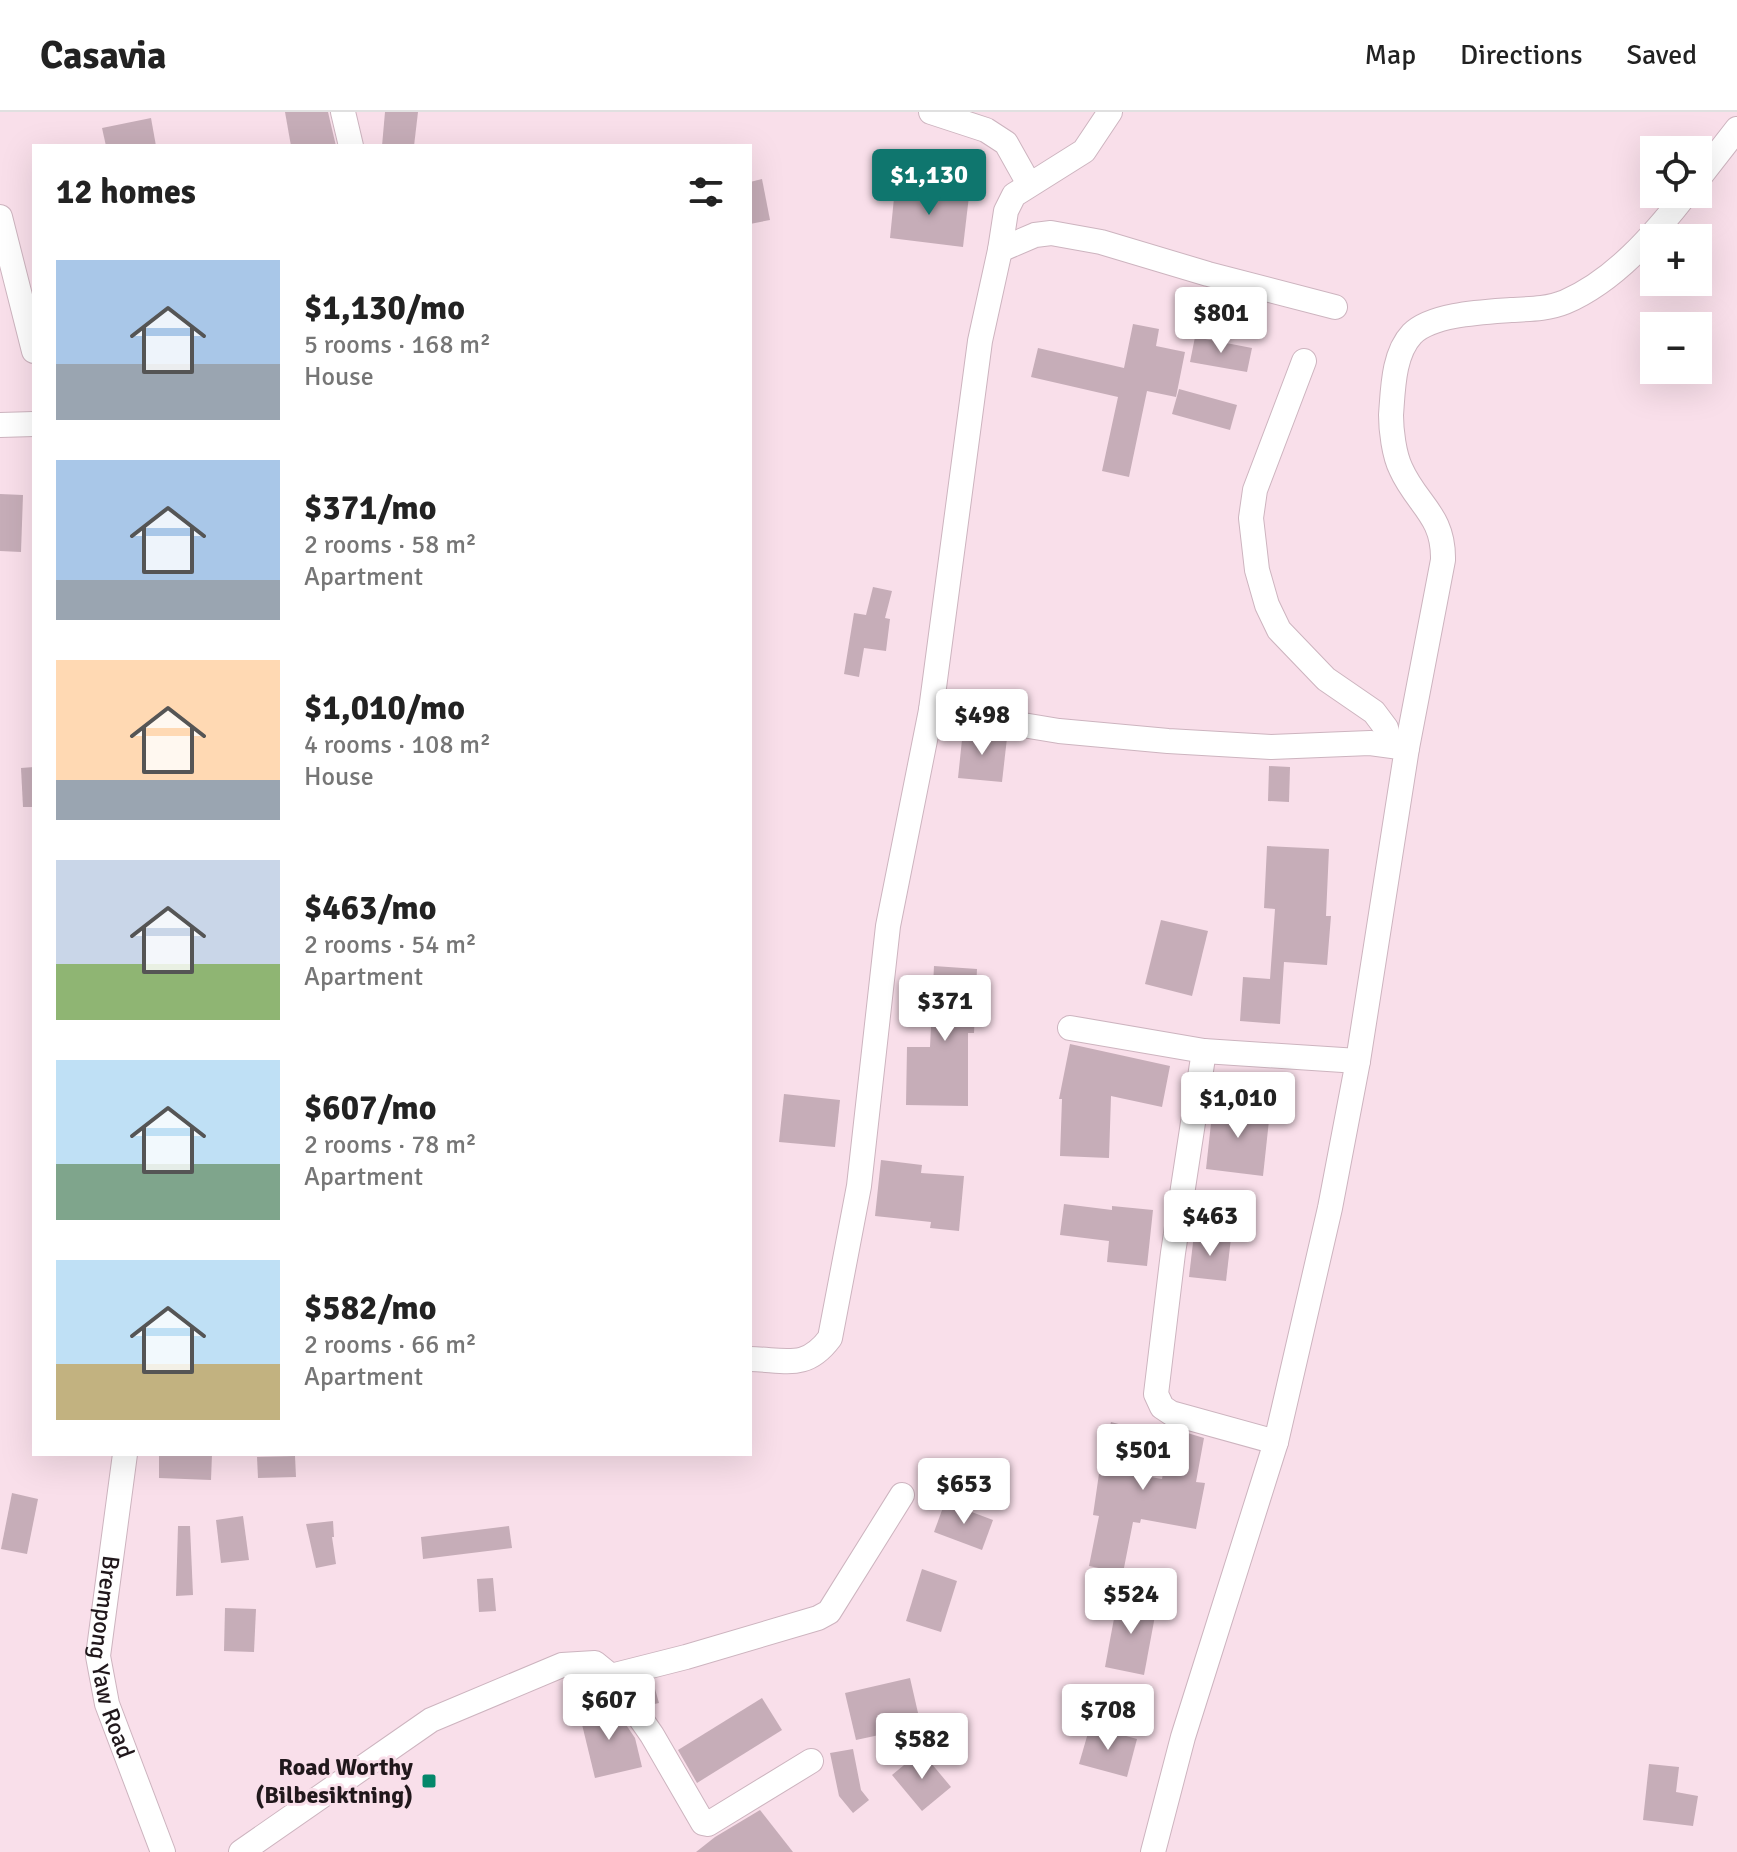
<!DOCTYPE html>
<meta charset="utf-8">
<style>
:root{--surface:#fff;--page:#f6f6f6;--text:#222;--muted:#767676;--line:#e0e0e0;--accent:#0f766e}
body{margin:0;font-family:Signika,sans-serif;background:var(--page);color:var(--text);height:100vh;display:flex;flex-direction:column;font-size:30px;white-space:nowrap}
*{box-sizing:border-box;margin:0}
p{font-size:26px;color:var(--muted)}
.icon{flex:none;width:44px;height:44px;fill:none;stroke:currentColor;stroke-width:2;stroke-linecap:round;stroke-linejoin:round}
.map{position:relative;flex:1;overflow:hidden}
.side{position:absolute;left:32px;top:32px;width:720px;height:1312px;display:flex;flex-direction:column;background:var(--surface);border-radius:0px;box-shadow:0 8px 32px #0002}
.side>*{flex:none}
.buttons{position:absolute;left:1640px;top:24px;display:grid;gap:16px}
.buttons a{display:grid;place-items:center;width:72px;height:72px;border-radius:0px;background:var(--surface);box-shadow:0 8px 32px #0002;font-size:40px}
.price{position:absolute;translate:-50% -68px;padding:0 18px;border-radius:8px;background:#fff;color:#222;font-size:26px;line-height:52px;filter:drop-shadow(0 2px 4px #0008)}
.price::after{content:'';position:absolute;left:50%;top:48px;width:24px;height:18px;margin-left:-12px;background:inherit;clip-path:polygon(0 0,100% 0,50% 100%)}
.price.on{background:var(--accent);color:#fff}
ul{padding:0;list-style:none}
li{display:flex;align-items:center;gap:24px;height:200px;padding:0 24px}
li span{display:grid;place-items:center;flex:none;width:224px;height:160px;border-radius:0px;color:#555}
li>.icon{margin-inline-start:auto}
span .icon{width:96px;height:96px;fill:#fffc;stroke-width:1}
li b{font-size:34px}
h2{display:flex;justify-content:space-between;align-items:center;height:96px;padding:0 24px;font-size:34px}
header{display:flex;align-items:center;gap:48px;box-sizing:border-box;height:112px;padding:0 40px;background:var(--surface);border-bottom:2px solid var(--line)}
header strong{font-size:38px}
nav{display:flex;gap:44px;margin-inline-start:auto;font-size:28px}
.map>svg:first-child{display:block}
.building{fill:#c6adb8}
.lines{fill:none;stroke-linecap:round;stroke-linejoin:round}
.minor-casing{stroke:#cdb4bf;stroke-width:26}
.minor{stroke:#fff;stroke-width:24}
.poi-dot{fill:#04876a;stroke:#f9dfea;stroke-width:3}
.labels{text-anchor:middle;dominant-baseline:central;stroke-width:6;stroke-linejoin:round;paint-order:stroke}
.street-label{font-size:24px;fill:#21181c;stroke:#f9dfea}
.poi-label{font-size:24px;font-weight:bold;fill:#21181c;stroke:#f9dfea;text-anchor:end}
</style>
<header>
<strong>Casavia</strong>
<nav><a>Map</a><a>Directions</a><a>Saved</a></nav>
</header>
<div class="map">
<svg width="1737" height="1740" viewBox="0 0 1737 1740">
<rect width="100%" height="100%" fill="#f9dfea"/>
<g class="building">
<path d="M285,0H328L336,34H291Z"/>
<path d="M385,0H418L414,34H382Z"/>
<path d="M151,6L156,34H106L102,16Z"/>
<path d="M762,67L770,108L750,112V70Z"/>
<path d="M895,76L969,84L963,135L890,126Z"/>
<path d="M1133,212L1159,217L1156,234L1185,240L1176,285L1147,279L1129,365L1102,359L1118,285L1031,265L1038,236L1124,256Z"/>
<path d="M1195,225L1252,236L1247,260L1190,250Z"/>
<path d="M1179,277L1237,293L1230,318L1172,302Z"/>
<path d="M0,382L23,383L21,440L0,439Z"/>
<path d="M873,475L892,479L885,506L890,507L886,539L864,536L859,565L844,562L854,501L866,503Z"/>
<path d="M963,618L1007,626L1002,670L958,666Z"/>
<path d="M1269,654L1290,655L1289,690L1268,689Z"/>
<path d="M34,655V695H23L21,656Z"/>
<path d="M1267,734L1329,737L1326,804H1331L1327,853L1284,850L1280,912L1240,909L1243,865L1270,867L1275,797L1264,796Z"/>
<path d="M1161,808L1208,819L1192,884L1145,872Z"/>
<path d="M934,854L977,857L974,921H968V994L906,993L907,935H930Z"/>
<path d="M1070,932L1170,954L1162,995L1111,984L1109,1046L1060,1044L1062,987H1059Z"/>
<path d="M784,982L840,988L835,1035L779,1030Z"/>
<path d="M1213,993L1270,999L1263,1064L1206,1057Z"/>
<path d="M881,1048L922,1053L921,1061L964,1064L959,1119L930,1116L931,1110L875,1104Z"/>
<path d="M1064,1092L1112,1098V1094L1153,1098L1147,1154L1107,1150L1109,1129L1060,1123Z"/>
<path d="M1194,1122L1231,1126L1226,1169L1189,1165Z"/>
<path d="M1111,1310L1145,1319L1134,1362L1162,1367L1171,1316L1204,1326L1196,1370L1205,1371L1196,1417L1141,1407L1140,1411L1133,1410L1123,1461L1089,1454L1099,1404L1093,1403L1101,1348Z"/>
<path d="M159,1342H212L211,1368L159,1366Z"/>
<path d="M295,1344L296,1365L258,1366L257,1345Z"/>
<path d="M12,1381L38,1387L27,1442L1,1437Z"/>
<path d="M945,1390L993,1408L982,1438L934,1420Z"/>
<path d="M243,1404L249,1448L221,1451L216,1408Z"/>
<path d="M333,1409L334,1425H332L336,1452L316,1456L306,1412Z"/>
<path d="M178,1414H190L193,1483L176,1484Z"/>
<path d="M509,1414L512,1436L423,1447L421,1425Z"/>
<path d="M922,1457L957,1469L941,1520L906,1509Z"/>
<path d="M493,1466L496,1499L479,1500L477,1467Z"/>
<path d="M1118,1485L1157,1493L1144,1563L1105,1555Z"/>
<path d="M225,1496L256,1497L254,1540L224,1539Z"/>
<path d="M910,1566L921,1614L856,1628L845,1581Z"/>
<path d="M653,1570L659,1591L650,1593L637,1575Z"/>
<path d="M762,1586L782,1618L697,1671L678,1638Z"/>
<path d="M612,1592L635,1626L642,1655L595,1666L579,1600Z"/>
<path d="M1090,1614L1137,1627L1127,1665L1079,1652Z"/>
<path d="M853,1637L861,1678L869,1688L853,1701L839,1684L830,1641Z"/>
<path d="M921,1639L951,1675L922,1699L892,1663Z"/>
<path d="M1649,1652L1679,1655L1676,1680L1698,1684L1693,1714L1643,1708Z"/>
<path d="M760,1698L793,1740H696L715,1725Z"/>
</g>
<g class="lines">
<g class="minor-casing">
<g id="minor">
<path d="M343,0L351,34"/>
<path d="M931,0L986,18L1006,31L1029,72"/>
<path d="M1698,67L1737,17"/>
<path d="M0,105L34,239"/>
<path d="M1000,138L1035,123L1051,121L1101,130L1208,162L1335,195"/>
<path d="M1304,249L1255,378L1251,406L1257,458L1267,493L1279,518L1326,567L1374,600L1386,616L1390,633"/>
<path d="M0,313L34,312"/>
<path d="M931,598L980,229L1000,138L1006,99L1014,83L1084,39L1110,0"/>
<path d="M1407,636L1443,448C1444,403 1417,393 1401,357C1394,343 1391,318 1391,303C1393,278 1393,242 1412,222C1432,202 1484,200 1511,198C1529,197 1548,197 1565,190C1614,169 1654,123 1686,82"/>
<path d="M1070,916L1204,939L1358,949"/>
<path d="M1204,939L1173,1141L1156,1282L1162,1295L1171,1301L1276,1330"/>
<path d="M750,1247C787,1248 806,1258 830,1226L859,1074L888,814L931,598L1059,619L1168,629L1271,635L1370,631L1407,636L1358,949L1330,1096L1276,1330L1183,1625L1153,1740"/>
<path id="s1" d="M125,1342L98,1544L107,1592L163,1740"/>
<path d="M611,1564L686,1545L818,1506L829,1500L902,1383"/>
<path d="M241,1740L431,1608L562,1553L595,1551L611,1564L652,1623L703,1711L708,1712L811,1649"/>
</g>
</g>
<use href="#minor" class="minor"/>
</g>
<rect class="poi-dot" x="421" y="1661" width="16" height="16" rx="4"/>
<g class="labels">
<g class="street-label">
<text stroke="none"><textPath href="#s1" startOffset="206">Brempong Yaw Road</textPath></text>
</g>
<g class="poi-label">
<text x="413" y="1655">Road Worthy<tspan x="413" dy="28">(Bilbesiktning)</tspan></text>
</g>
</g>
</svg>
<div class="buttons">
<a><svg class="icon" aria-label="locate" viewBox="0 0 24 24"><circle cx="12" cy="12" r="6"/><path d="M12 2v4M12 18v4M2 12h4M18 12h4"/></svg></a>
<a>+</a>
<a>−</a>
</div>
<b class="price on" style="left:929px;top:105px">$1,130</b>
<b class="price" style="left:1221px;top:243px">$801</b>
<b class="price" style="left:982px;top:645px">$498</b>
<b class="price" style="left:945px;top:931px">$371</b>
<b class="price" style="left:1238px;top:1028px">$1,010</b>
<b class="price" style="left:1210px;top:1146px">$463</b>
<b class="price" style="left:1143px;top:1380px">$501</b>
<b class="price" style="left:964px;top:1414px">$653</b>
<b class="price" style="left:1131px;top:1524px">$524</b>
<b class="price" style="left:609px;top:1630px">$607</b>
<b class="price" style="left:1108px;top:1640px">$708</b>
<b class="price" style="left:922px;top:1669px">$582</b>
<section class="side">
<h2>12 homes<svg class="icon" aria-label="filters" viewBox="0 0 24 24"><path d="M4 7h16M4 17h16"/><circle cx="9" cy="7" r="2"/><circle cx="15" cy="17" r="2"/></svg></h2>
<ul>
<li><span style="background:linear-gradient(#a9c7e8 65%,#9aa5b1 0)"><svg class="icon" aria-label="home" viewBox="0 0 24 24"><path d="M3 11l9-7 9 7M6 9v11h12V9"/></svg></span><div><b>$1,130/mo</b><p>5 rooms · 168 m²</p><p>House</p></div></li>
<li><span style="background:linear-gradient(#a9c7e8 75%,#9aa5b1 0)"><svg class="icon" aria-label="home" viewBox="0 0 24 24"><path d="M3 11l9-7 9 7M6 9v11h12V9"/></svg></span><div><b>$371/mo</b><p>2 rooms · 58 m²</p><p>Apartment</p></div></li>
<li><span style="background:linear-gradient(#ffd9b3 75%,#9aa5b1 0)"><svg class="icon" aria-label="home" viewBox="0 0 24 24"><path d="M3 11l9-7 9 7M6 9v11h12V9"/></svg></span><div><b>$1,010/mo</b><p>4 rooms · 108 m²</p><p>House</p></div></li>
<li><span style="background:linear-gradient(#c9d6e8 65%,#8fb573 0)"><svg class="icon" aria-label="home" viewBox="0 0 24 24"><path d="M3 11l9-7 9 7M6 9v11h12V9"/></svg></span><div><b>$463/mo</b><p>2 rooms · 54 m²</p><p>Apartment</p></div></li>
<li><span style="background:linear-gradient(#bfe0f5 65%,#7fa58c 0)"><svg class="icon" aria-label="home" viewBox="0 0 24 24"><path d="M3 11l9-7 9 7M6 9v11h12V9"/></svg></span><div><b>$607/mo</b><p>2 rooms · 78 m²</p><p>Apartment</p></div></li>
<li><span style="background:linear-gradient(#bfe0f5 65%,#c2b280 0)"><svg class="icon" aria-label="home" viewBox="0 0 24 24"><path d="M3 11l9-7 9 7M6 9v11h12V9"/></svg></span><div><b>$582/mo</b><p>2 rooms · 66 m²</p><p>Apartment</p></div></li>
</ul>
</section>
</div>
